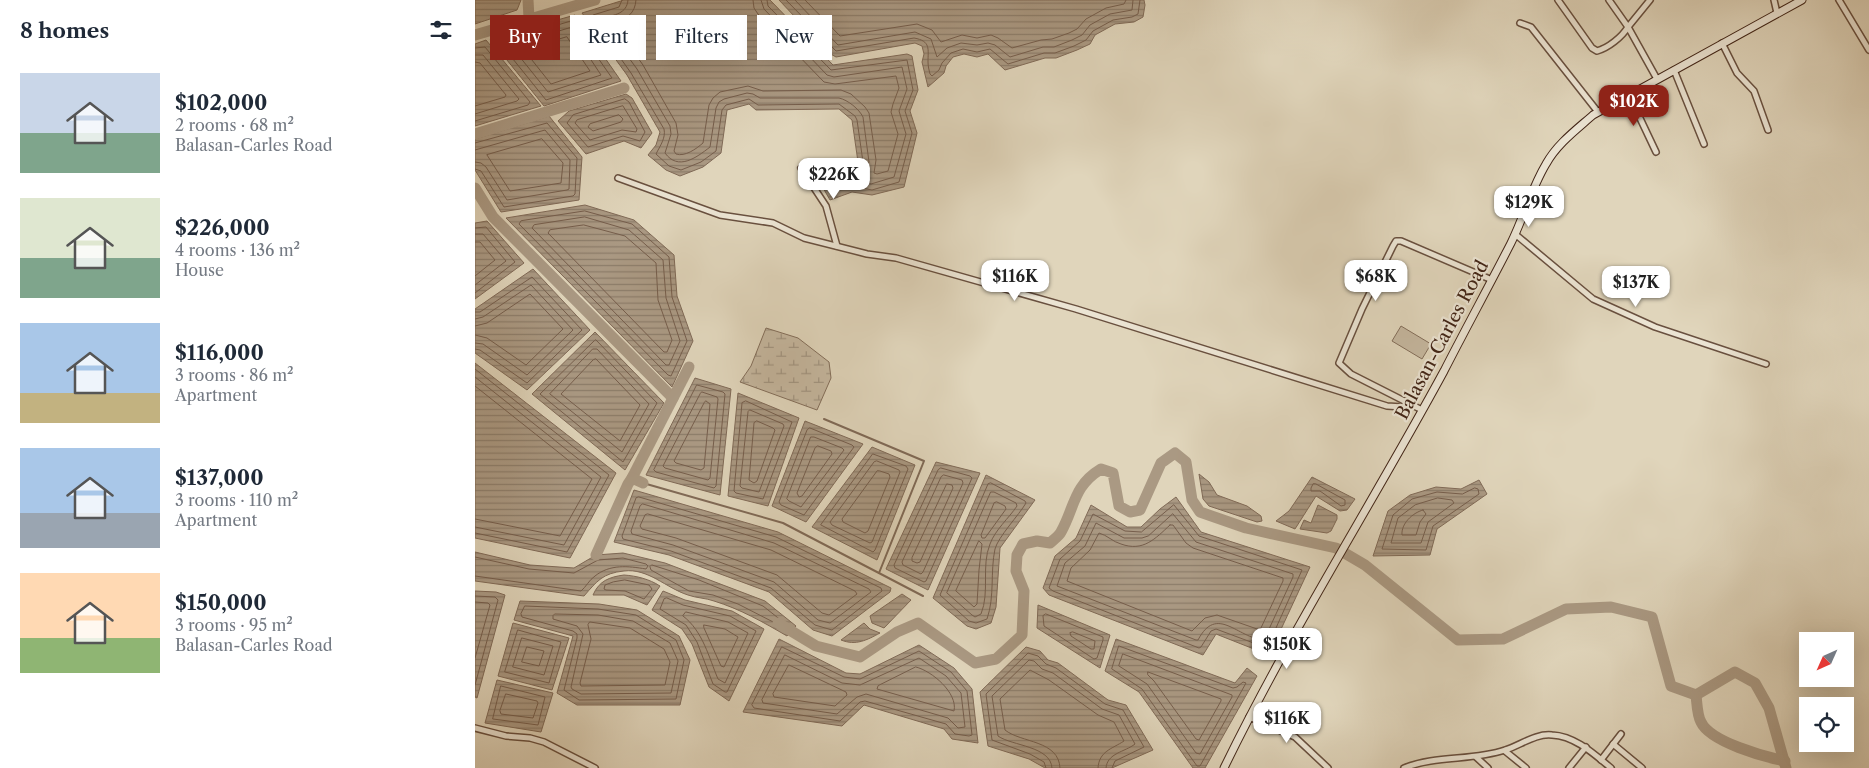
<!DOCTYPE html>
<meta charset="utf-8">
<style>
:root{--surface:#fff;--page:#f6f6f7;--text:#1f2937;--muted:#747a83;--accent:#8f2418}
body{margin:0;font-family:"Libre Caslon Text",serif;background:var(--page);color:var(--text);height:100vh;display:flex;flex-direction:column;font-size:19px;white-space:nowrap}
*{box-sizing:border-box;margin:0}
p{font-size:16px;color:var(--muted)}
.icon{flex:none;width:28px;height:28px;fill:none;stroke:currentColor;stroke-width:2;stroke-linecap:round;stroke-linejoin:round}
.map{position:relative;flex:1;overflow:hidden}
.sheet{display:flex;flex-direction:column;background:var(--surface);width:475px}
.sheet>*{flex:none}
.hud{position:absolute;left:15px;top:15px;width:475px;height:45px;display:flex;gap:10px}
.needle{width:32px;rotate:225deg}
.buttons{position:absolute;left:1324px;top:632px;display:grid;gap:10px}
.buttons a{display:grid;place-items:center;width:55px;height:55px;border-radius:0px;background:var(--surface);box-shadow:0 5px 20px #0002;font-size:25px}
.price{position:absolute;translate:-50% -42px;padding:0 11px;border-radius:10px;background:#fff;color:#222;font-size:16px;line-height:32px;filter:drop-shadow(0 1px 2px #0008)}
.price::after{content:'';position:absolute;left:50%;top:30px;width:15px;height:11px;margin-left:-8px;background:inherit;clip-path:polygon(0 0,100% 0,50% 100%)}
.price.active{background:var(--accent);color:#fff}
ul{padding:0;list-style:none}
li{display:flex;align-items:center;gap:15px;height:125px;padding:0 20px}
li span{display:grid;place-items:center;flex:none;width:140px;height:100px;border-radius:0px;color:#555}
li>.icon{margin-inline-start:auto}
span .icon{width:60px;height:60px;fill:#fffc;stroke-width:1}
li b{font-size:21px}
h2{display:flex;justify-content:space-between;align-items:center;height:60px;padding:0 20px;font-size:21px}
.chip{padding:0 18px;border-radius:0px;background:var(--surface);box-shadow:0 5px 20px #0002;font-size:18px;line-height:45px}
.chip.active{background:var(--accent);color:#fff}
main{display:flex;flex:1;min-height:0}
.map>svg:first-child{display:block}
.wetland{fill:url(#wetland-marsh);stroke:#836e5a}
.garden{fill:#c5b79f;stroke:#836e5a}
.water{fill:url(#water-rules);stroke:#806a57}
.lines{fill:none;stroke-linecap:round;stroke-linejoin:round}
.shore{stroke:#765e4c;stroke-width:1}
.stream{stroke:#806a57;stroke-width:2}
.river{stroke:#aa9983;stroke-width:11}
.minor-casing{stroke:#69503f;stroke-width:8}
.secondary-casing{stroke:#412416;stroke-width:9}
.minor{stroke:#ebe4d3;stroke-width:5}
.secondary{stroke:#ebe4d3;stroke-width:7}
.labels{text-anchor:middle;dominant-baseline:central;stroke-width:4.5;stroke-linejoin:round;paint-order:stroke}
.street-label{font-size:18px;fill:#412416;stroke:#ebe4d3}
</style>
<main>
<section class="sheet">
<h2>8 homes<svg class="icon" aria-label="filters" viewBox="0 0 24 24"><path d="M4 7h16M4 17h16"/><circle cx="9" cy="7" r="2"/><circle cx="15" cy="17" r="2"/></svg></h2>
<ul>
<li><span style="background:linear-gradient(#c9d6e8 60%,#7fa58c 0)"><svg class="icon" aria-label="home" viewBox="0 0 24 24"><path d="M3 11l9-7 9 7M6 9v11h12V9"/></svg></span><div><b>$102,000</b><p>2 rooms · 68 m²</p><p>Balasan-Carles Road</p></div></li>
<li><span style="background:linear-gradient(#dfe7d0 60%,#7fa58c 0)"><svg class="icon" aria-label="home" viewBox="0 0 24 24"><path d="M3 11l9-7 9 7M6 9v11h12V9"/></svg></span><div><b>$226,000</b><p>4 rooms · 136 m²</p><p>House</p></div></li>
<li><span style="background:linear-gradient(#a9c7e8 70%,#c2b280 0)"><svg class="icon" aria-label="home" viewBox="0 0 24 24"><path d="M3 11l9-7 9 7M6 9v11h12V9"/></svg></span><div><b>$116,000</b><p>3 rooms · 86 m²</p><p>Apartment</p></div></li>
<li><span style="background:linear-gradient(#a9c7e8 65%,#9aa5b1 0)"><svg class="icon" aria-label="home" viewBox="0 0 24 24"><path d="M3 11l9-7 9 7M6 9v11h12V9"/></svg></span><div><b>$137,000</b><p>3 rooms · 110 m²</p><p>Apartment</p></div></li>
<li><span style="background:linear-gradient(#ffd9b3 65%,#8fb573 0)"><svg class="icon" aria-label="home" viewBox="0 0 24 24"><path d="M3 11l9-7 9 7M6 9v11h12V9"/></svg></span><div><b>$150,000</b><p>3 rooms · 95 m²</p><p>Balasan-Carles Road</p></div></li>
</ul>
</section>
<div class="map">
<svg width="1394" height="768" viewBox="0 0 1394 768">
<defs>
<pattern id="wetland-marsh" width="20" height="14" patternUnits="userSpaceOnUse" patternTransform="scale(1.25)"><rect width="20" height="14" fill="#c5b79f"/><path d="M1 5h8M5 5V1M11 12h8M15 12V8" fill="none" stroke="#a29581"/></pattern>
<pattern id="water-rules" width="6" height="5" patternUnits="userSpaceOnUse" patternTransform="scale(1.25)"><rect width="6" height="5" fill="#aa9983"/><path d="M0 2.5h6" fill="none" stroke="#8c7d6a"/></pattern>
</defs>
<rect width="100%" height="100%" fill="#e0d5bb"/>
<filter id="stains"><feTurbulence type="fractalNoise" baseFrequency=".004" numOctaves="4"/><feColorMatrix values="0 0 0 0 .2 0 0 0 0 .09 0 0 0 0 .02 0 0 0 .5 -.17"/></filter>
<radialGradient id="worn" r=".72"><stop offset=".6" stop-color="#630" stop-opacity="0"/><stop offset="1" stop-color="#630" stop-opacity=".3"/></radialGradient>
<path class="wetland" d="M291,328L323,338L354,362L356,378L342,410L265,382L276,366Z"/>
<path class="garden" d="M926,326L956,344L947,359L917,341Z"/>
<g class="water">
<path d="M0,0H46L42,10L0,24Z"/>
<path d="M149,0H295L358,65L432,54L437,56L443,90L435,111L442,133L429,187L397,195L377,192L355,200L347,186L375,178L383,162L377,120L364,109L281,110L274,104L252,110L246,153L228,167L205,176L191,170L173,155L181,145L185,132L152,75L107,13Z"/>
<path d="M304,0H669L670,5L668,17L659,22L640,24L620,35L615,44L602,50L581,58H570L530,70L513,54L502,57L489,54L478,57L471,66L469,73L453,87L447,62L449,54L447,46L440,43L361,57L354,53Z"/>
<path d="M100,15L146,81L69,106L15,39Z"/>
<path d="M11,40L66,106L0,126V44Z"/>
<path d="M151,94L157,98L177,133L166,148L149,141L111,154L83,121L94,111Z"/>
<path d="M74,116L107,157L104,200L26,212L0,170V139Z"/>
<path d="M110,205L159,220L199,255L202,296L218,341L197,387L31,218Z"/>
<path d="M12,221L49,263L0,299V223Z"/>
<path d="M58,269L115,330L52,390L0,353V309Z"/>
<path d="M120,332L189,403L150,470L57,394Z"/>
<path d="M0,363L141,473L95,558L0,538Z"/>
<path d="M220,378L256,389L245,495L171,475Z"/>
<path d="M263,393L324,418L293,506L253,496Z"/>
<path d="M330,421L388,444L331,522L297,506Z"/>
<path d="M397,447L440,465L402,560L337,527Z"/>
<path d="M461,462L505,473L453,590L411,569Z"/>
<path d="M724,474L734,482L742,495L772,506L786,516L787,521L782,522L734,506L728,499Z"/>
<path d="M511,475L560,500L525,548L521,607L516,623L501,629L492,626L458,598Z"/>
<path d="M837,477L880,499L872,510L865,511L841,496L820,529L801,521L814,511Z"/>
<path d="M1004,480L1012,494L962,529L955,555L898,556L913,511L935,495L961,487L986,489Z"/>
<path d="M159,490L303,532L416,588L415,592L357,636L338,630L294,592L194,555L139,542Z"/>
<path d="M701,497L726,532L835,567L794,655L741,634L728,655L574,595L568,588L580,556L601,538L616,505L652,527H666L685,509Z"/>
<path d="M843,505L862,515V519L856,531L852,533L825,529L829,520L836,523Z"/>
<path d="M0,552L55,565L99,568L121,555L148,553L190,563L290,601L321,626L312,636C288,622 265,609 239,601C231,598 221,598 213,595C191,588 173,568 149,571C128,573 122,581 109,596L0,581Z"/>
<path d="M149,575C162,576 174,579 185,586L172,605L149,595H118C124,581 134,577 149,575Z"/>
<path d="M0,591L21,592L30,595L2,698L0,697Z"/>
<path d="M188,591L210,600L257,611L289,629L254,701L234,687L217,644L207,629L177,610Z"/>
<path d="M427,594L436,600L409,628L397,623L395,616Z"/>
<path d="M45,601L124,604L162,610L204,636L215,660L205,705H102L82,693L98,636L39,620Z"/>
<path d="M563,605L635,635L625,668L562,628Z"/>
<path d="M38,623L94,638L77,690L23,676Z"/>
<path d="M389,623L395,629L405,633C392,640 381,646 366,640Z"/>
<path d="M304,639L371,673L385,674L444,645L479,668L497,689L503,743L477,739L469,729L389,705L367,726L268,712Z"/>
<path d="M641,639L760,683L772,668L782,676L730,768H718L664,692L630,671Z"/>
<path d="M551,647L565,651L573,660L583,663L633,700L651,705L678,750L637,768H570L554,759L513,746L505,692Z"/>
<path d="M22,680L78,693L66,732L10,723Z"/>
</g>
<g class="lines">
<g class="shore">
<path d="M147,0L144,7L118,15L117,18L156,73L189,129C191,138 185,146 181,154L194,166L206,170L226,162L241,151L247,110L251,105L274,99L283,105L364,104L380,116L382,120L388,162L377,186L397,190L424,182L437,133L430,111L438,90L432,60L356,70L293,6L292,0"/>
<path d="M153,0C152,14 139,15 128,18L127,21L162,69L195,126L196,134L190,153C203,171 221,158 235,147L241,108L244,102L249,99L272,93L278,94L285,98H364C373,100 384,109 388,117L394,162L387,181L396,184L419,177L431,134L424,111L432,89L427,67L359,77L352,75L289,9L286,0"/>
<path d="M161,0C160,14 152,18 140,23L139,25L168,65L201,123L203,135L199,151L201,154C210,157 221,149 228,143L234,105L238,98L245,92L273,86L288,91L366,90L376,94L390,107L394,113L401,160L399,173L402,174L413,171L423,134L416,112L418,104L424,88L421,76L360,84L349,82L283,14L279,8L278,0"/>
<path d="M311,0L361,51L439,38C456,41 453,49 453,62C453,66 454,70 455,74L457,76L464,70L467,63L476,53L488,49L502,52L515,49L533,64L569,53H580L599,46L611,40L618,31L638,20L657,17L663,14L665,0"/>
<path d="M320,0L363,45L440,32L456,39L462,57L472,48L486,43L502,45L513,43L520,45L535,57L568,47H579L597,40L607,35L615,25L635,14L657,10L658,0"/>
<path d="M330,0L365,36L442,24L457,30L466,42L487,35L502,38L516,35L523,38L537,48L566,40L577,39L594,33L602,29L611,19L631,8L649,4L651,0"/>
<path d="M97,21L137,78L71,100L25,43Z"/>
<path d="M95,28L126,75L73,92L36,46Z"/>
<path d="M92,37L115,71L76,84L49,50Z"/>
<path d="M0,48L10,47L55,102L53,105L0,121"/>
<path d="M0,55H8L44,99L42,101L0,114"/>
<path d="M0,62L5,63L31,95L30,97L0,106"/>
<path d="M150,99L154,102L170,132L165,141L148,136L113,147L92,123L98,115Z"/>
<path d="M148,106L162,129L161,132L147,130L115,140L100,123L102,120Z"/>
<path d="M144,115L148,119L146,122L118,131L113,127L115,124Z"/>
<path d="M67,139L88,163L86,183L35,191L12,155Z"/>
<path d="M0,143L72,123L102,158L100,194L98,196L29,207L6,171L0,169"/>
<path d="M0,150L70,130L95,160L94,189L92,190L32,200L11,167L6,163L0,162"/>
<path d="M110,211L157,224L194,257L197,297L212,341L196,376L193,375L44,224L46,221Z"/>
<path d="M110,217L154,230L188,260L191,298L205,341L194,365H191L57,228L59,225Z"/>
<path d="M109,225L150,236L181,263L183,300L197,340L192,352H189L73,233L75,230Z"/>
<path d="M0,228L11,227L40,262L0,293"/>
<path d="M0,234H8L31,261L0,285"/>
<path d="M0,242H5L20,260L0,276"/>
<path d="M0,312H5L57,277L107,330L52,383L5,350L0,349"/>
<path d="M0,319L8,317L56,285L98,330L52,375L8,344L0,343"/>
<path d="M0,326L12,323L55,294L88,329L51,365L12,338L0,335"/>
<path d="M121,340L182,403L148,462L65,394L119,341Z"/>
<path d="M118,349H122L174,404L147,452L75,394Z"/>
<path d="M121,359L165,405L145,441L86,394L118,360Z"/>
<path d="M0,369L134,475L92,552L0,533"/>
<path d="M0,377L126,477L89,545L0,527"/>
<path d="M222,385L248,392L250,394L241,486L239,488L181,472L179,470Z"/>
<path d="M0,386L117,479L85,536L0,519"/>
<path d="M227,392L242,397L243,399L235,478L233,480L190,468L188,466L225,394Z"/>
<path d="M231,401L235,404L229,468L226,470L201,463L199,461L229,403Z"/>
<path d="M271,401L317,422L288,499L261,493L259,491L267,403Z"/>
<path d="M275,410L308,424L309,426L284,492L267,488L265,486L273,412Z"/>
<path d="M282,421L298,428L300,430L282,481L279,483L274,480L279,423Z"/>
<path d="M335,428L377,445L379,447L329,515L306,505L304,502L332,430Z"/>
<path d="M336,437H339L367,448L369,450L326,507L314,501L312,499Z"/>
<path d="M343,446L356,451L357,454L327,496L324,497L322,493L340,448Z"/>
<path d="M398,454L431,466L433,469L400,550L398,552L346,525Z"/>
<path d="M402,461L424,470L425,472L397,542L395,543L357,525L355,522L399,462Z"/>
<path d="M466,468L495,476L497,478L451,581L449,582L420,568L419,565L463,470Z"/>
<path d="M405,471L414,474L415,477L393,531L390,533L368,522L367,519L402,471Z"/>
<path d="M469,475L487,480L488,483L448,572L446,574L428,565L427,562L466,477Z"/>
<path d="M516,483L550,501L551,503C544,515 523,537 520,549C515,572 520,596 512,619L501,623L494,621L465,595L513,484Z"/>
<path d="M472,484L477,485L478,488L445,562L442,563L437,561V558Z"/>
<path d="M841,484L870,500V505L866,506L845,491H836V488L838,484Z"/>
<path d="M1000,488L1003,489L1004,494L958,526L951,550L907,549L918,515L937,499L962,492L987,494Z"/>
<path d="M516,492H519L541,503L542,506C534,518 520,530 515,544C506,566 515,592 506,614L500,617L497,615L472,593Z"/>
<path d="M164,497L301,537L406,588L407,591L357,630L340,625L296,588L196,551L148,539L147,536L161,498Z"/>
<path d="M963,498L977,500L979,503L953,522L946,543H916L923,518L940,505Z"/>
<path d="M522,502L530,506L531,509L510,538H507L506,535L519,503Z"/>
<path d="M168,504L299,543L394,589L396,592L355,623L343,620L299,582L198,545L157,534L156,531L165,506Z"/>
<path d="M699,505L724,536L827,570L792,648L741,629L736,631L726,647L724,648L578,591L574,588L585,559L605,541L618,514L650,531L666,532Z"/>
<path d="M948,510L951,514L945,522L941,535H927C926,524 937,513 948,510Z"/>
<path d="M173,514L296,550L380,591L382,594L354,615L347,613L302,575L201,538L167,529L165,526L170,515Z"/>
<path d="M698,514L721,542L818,574V577L789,640C762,638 742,604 723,640H721L582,586L590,563L610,546L621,523L649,538H667L673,536Z"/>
<path d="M695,525H698L711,543L718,548L808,578V581L785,630L742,615L730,618L717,631L592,581L596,568L615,550L624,533C632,535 638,542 646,544C668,552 680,539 695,525Z"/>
<path d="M504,541L507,544L504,570L502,604L499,607L481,591Z"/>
<path d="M0,557L54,569L99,573L123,560L148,558L171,564L173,566L171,569C153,566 135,564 120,576C114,580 111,587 106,591L0,576"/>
<path d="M177,565L224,580L288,606L307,621V624L304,625L263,604L238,595L214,591L176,570L175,567Z"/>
<path d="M150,580L174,585L177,589L169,599L150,591L131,590L129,589L130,585L138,582Z"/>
<path d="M0,596L20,597L23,600L0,685"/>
<path d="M192,598L208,605L255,616L281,631L252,692H250L238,684L222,642L211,625L185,609L189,599Z"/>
<path d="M0,602L13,603L15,605L0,658"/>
<path d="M50,606L123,609L161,615L201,640L209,660L201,699L104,700L89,690L102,638V634L98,631L47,617L46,614Z"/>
<path d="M211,612L253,622L273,633L250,683L243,679C234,658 228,631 208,616Z"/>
<path d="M80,614L123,615L158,621L195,643L203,661L196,693L106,694L97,689L96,687L108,634L102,626L78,619V616Z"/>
<path d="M571,614L628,637V640L622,658L619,659L569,626L568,616Z"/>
<path d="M115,622L155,628L189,649L195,662L190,685L106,686L105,683L116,639L113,625Z"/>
<path d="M229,625L250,629L263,637L249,667L246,666L229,628Z"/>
<path d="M43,630L86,642L74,683L30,672Z"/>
<path d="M598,632L620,641L619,649H616L596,636L595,633Z"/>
<path d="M47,638L78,646L69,675L38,667Z"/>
<path d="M644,646L758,688L762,687L768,682L771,683L725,766H722L667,689L637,669Z"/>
<path d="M52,647L69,651L64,666L47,662Z"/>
<path d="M307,647L369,677L385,679L444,651L476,672L492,691L497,735L494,736L480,734L471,724L390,701L385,702L365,721L279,708L277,705Z"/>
<path d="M648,654L757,695V697L725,754L721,753L672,684L644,666Z"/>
<path d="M310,655L367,683L385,685L444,658L471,676L486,693L490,727L483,728L473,718L391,694L382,697L362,714L288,703L287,700Z"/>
<path d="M314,665L371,692L372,695L360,706L299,697L298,694Z"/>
<path d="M441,667C457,671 483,693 479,711L402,689L403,686Z"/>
<path d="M673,672L746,699V701L724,740L721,739L679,681L673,675Z"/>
<path d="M26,686L70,697L63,725L18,719Z"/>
<path d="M31,694L62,701L63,703L58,718L26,714L25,711Z"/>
<path d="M571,768L569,762L555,754L517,740L511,694L553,653L563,656L571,664L581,668L630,704L648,710L669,747L640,761L637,768"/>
<path d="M577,768C576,746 537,746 523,736L517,696L554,660L559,661L567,669L578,673L627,709L644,715L660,744C650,752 632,753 631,768"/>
<path d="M585,768C584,740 546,743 530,730L525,699L555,670L574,680L623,715L639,722L649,741C637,749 624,751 623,768"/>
</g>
<g class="stream">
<path d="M349,419L449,461L404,573"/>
<path d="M168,483L308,523L448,596"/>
</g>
<g class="river">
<path d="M53,0L54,18"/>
<path d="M0,35L120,0"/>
<path d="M0,134L149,88"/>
<path d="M0,188L18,217L198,398"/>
<path d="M157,478L214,367"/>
<path d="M121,555L153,484L157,478L168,483"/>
<path d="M303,623L341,646L385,657L422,632L443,623L500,663L521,659L547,635L549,591L541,571L542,555L548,544L562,541L575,543C578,540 584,536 586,532C600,507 598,486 626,469L638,473L644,506L655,512L665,510L686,463L700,453L711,462L717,500L725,512L771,528L861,548L890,565L983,640L1028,639L1091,609L1136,607L1177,617L1196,686L1221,695L1260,672L1280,683L1294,708L1311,768"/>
<path d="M1221,695C1222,703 1222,715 1226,722C1235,742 1290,757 1310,761"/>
</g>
<g class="minor-casing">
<g id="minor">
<path d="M1083,0L1117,48L1122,51C1133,48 1147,37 1153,27L1134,0"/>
<path d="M1175,0L1153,27L1182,79"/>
<path d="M1299,0L1302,13"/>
<path d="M1364,0L1394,50"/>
<path d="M1045,23L1056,27L1123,112"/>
<path d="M1247,43L1262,73L1279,91L1293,130"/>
<path d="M1199,70L1229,144"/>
<path d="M1154,95L1181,152"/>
<path d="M326,168L351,206L362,246"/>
<path d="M143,178L245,215L298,223L329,238L392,254L421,258L601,309L912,406L928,407L937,405"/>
<path d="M1040,234L1118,299L1180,327L1291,364"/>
<path d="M947,410L876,374L864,363L887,309L918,246L921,241H926L1017,280"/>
<path d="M774,717L820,737L853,768"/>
<path d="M0,728L31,736L55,738L69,742L120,768"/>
<path d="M1138,744L1167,768"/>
<path d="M1030,751L1051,768"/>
<path d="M1001,757L1013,768"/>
<path d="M1126,760L1146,734"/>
<path d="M929,768C962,755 997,761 1030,750C1044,746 1061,733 1077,735C1100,736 1119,754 1136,768"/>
<path d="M1094,768L1111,747"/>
</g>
</g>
<g class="secondary-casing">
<path id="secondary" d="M749,768C815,632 897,504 969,371C991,328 1014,286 1036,243C1049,217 1056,189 1071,164C1082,144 1101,130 1118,115L1327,0"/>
</g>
<use href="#minor" class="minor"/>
<use href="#secondary" class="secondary"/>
</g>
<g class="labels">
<g class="street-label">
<text transform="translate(967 340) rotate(-62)">Balasan-Carles Road</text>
</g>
</g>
<rect width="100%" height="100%" filter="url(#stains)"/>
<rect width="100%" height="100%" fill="url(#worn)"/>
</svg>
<div class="buttons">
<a><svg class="needle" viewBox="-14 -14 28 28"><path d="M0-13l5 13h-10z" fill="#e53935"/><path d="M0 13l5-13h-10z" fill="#747a83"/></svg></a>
<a><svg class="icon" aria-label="locate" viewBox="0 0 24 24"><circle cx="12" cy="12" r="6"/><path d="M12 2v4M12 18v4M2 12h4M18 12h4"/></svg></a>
</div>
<b class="price active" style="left:1159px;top:127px">$102K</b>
<b class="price" style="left:359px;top:200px">$226K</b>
<b class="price" style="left:1054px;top:228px">$129K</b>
<b class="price" style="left:540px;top:302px">$116K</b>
<b class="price" style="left:901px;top:302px">$68K</b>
<b class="price" style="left:1161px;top:308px">$137K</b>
<b class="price" style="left:812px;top:670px">$150K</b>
<b class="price" style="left:812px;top:744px">$116K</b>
<div class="hud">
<a class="chip active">Buy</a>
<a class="chip">Rent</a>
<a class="chip">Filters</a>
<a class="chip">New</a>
</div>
</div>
</main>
